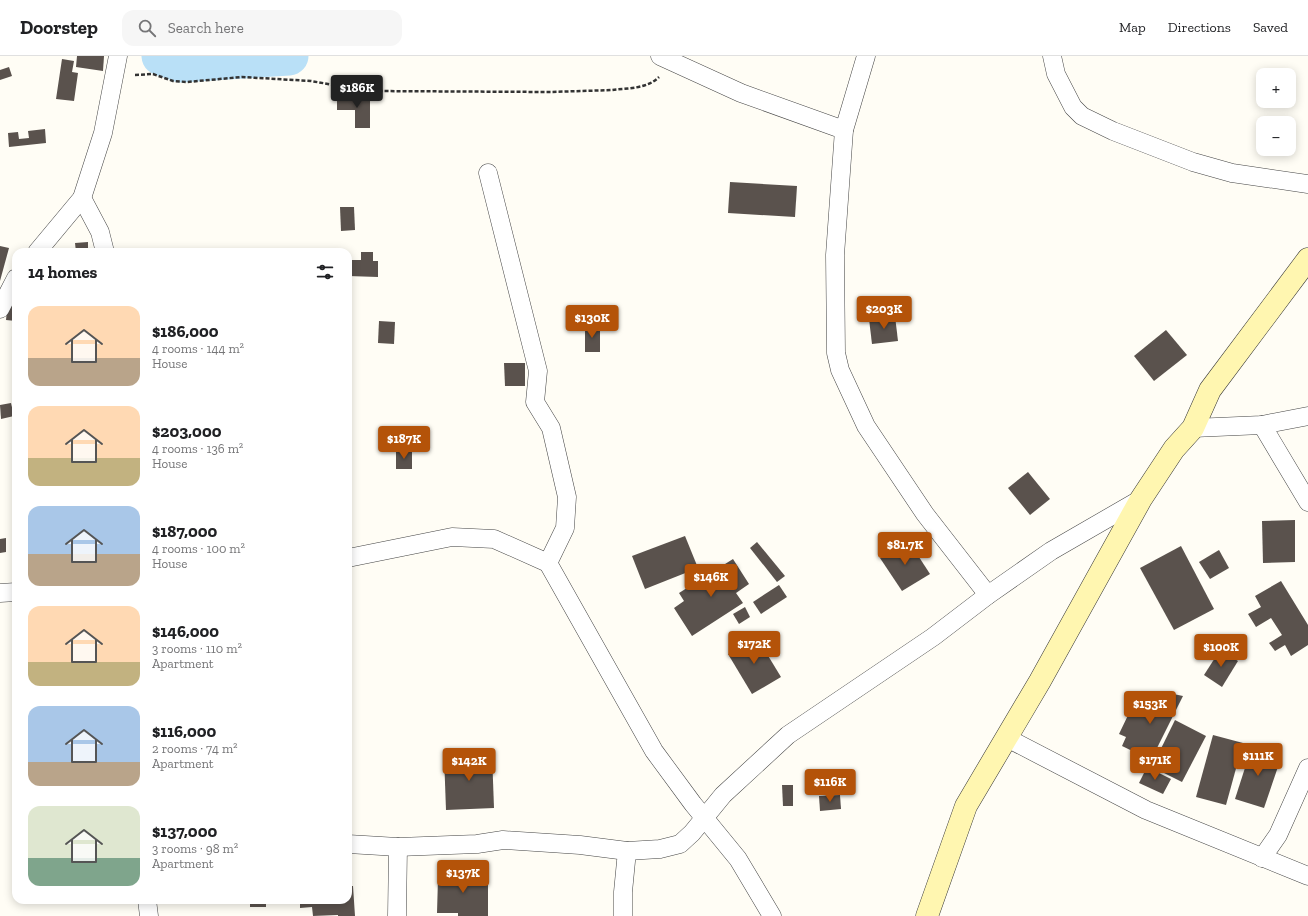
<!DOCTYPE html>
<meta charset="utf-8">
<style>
:root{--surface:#fff;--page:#f6f6f6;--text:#202124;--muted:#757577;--line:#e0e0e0;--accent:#b45309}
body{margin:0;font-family:"Zilla Slab",serif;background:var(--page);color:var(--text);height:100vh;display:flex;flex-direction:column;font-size:15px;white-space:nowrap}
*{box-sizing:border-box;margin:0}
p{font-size:13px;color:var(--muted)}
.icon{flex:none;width:22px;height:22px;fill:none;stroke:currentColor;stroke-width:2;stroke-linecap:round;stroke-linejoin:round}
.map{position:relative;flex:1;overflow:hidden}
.sheet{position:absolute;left:12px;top:192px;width:340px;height:656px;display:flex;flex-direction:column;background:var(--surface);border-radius:12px;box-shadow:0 2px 10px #0003}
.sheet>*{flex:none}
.buttons{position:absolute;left:1256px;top:12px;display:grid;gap:8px}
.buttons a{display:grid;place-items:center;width:40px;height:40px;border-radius:8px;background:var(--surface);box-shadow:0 2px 10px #0003;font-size:20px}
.price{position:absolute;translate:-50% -34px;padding:0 9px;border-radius:4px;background:var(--accent);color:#fff;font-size:13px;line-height:26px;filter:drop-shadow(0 1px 2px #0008)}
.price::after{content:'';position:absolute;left:50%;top:24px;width:12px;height:9px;margin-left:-6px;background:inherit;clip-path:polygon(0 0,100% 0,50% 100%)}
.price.on{background:#222;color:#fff}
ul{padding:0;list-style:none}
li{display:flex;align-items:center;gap:12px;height:100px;padding:0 16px}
li span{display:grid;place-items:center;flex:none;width:112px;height:80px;border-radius:12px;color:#555}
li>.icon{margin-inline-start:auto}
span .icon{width:48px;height:48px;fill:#fffc;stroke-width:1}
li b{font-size:17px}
h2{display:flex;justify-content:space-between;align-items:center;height:48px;padding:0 16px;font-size:17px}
header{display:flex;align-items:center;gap:24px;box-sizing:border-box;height:56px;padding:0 20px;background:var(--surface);border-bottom:1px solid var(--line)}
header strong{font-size:19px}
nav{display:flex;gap:22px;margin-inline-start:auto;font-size:14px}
.search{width:280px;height:36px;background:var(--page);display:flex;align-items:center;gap:10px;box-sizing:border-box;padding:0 14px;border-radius:12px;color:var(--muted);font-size:15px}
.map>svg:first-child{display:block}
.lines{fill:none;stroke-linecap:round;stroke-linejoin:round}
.stream{stroke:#3f96cf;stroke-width:7}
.river{stroke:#b9e0f7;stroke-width:39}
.building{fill:#5a524d}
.street-casing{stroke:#444;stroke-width:19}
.secondary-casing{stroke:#333;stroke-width:23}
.path{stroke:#333;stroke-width:2.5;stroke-dasharray:4 2;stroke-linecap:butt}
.street{stroke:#fff;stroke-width:18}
.secondary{stroke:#fff6b0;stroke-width:22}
</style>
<header>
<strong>Doorstep</strong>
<div class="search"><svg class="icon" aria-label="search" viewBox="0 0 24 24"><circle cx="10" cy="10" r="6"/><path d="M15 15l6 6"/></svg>Search here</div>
<nav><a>Map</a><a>Directions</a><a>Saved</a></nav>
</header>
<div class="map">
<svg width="1308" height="860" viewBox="0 0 1308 860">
<rect width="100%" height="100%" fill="#fffdf5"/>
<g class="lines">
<path class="stream" d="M162,1L163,0"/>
<path class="river" d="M161,0L181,7L289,0"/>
</g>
<g class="building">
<path d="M77,0H104L103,15L76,11Z"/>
<path d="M62,3L74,5L72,16L78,17L74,45L56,43Z"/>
<path d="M9,11L12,20L0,24V14Z"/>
<path d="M337,39L370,40V72H355V54H337Z"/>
<path d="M45,73L46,87L9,91L8,77L18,76L19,83L29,82L28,75Z"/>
<path d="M730,126L797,130L795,161L728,157Z"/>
<path d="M340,151H354L355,174L341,175Z"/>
<path d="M88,186V196H76L75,187Z"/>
<path d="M0,190L9,192L0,225Z"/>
<path d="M361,196H373V205H378V221L348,220L349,204H361Z"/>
<path d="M8,244H16V265L6,264Z"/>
<path d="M895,260L898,285L872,288L869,263Z"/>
<path d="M379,265L395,266L394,288L378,287Z"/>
<rect x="585" y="270" width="15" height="26"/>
<path d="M1166,274L1187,299L1154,325L1134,300Z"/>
<path d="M504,307H525V330H505Z"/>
<path d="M11,347L14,360L1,363L0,349Z"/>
<rect x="396" y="394" width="16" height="19"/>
<path d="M1028,416L1050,443L1030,459L1008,432Z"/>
<path d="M1295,464V506L1263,507L1262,465Z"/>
<path d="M685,480L698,512L645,533L632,500Z"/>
<path d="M6,482V496L0,497V483Z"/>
<path d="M908,484L930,518L902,535L880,502Z"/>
<path d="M757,486L785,520L777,526L750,492Z"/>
<path d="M1181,490L1214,553L1174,574L1140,512Z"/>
<path d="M1219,494L1229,512L1210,523L1199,506Z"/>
<path d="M733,503L749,528L736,537L743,547L692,580L674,552L684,545L679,537Z"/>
<path d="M1281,525L1308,569V589L1291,600L1285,589L1275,595L1269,587L1282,579L1271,562L1256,571L1248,558L1261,551L1255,540Z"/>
<path d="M779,529L787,541L761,558L753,546Z"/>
<path d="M745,551L750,561L739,568L733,558Z"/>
<path d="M756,580L781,621L752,638L728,598Z"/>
<path d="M1220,594L1238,605L1222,631L1204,619Z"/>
<path d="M1159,635L1183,640L1151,704L1122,690L1126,681L1119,678L1131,653L1140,658L1145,648L1152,651Z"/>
<path d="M1175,664L1206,680L1182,726L1152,711Z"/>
<path d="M1213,679L1243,687L1226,749L1196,741Z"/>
<path d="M1252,690L1282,699L1264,752L1235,743Z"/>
<path d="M492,697L494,752L446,754L444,699Z"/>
<path d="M1147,711L1171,723L1163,738L1139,727Z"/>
<path d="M836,714H848L847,732L835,731Z"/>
<path d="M348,728H349L351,753H348Z"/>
<path d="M782,729H793V750H783Z"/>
<path d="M840,739L841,753L820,755L819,740Z"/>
<path d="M450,813H472V823H488V860H458V857H437L438,822H450Z"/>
<path d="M348,830H353L355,860H338V859L313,860L312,851L300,852V844H348Z"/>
<rect x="250" y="844" width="16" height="7"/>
</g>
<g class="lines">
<g class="street-casing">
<g id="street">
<path d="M660,0L741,37L844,74"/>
<path d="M866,0L844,74L835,199L836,297L840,314L866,370L925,458L988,539"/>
<path d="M1052,0L1056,18L1073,51L1082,60L1113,75L1193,106L1232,117L1308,128"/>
<path d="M488,117L538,315L535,346L551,372L567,441L565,472L548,507"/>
<path d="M82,142L100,176L105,196"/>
<path d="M37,196L82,142L103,77L118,0"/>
<path d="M0,253L16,222"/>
<path d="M1262,369L1308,446"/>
<path d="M1193,372L1262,369L1308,360"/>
<path d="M348,502L452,481L494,483L548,507L654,695L693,748L738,803L772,860"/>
<path d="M0,537L16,536"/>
<path d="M1007,682L1146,754L1308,820"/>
<path d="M348,788L398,791L477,788L503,784L580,789L627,795L660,793L680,788L692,777L723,739L788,679L933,581L988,539L1051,495L1141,443"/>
<path d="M1262,802L1278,779L1308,712"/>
<path d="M147,844L149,860"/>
<path d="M397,860L398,791"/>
<path d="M623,860V836L627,795"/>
</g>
</g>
<g class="secondary-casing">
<path id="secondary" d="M927,860L966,750L1040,625L1141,443L1174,393L1193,372L1210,334L1308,203"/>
</g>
<path class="path" d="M135,19L153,18L173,25L187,26L242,21L311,25L368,35L551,36L612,34C628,32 647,33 659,21"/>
<use href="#street" class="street"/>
<use href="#secondary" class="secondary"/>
</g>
</svg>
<div class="buttons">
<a>+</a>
<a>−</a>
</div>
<b class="price on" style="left:357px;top:53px">$186K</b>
<b class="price" style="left:884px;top:274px">$203K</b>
<b class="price" style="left:592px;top:283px">$130K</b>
<b class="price" style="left:404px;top:404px">$187K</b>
<b class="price" style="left:905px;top:510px">$81.7K</b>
<b class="price" style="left:711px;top:542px">$146K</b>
<b class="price" style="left:754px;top:609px">$172K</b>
<b class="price" style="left:1221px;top:612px">$100K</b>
<b class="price" style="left:1150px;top:669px">$153K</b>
<b class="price" style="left:1258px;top:721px">$111K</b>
<b class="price" style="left:1155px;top:725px">$171K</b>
<b class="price" style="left:469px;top:726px">$142K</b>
<b class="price" style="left:830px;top:747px">$116K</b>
<b class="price" style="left:463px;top:838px">$137K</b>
<section class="sheet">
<h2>14 homes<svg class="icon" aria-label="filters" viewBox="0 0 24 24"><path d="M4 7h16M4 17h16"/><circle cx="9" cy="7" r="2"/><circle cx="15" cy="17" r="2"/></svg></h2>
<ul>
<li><span style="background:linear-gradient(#ffd9b3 65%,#b9a48a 0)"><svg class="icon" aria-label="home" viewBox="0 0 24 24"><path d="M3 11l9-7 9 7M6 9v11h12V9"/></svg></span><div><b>$186,000</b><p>4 rooms · 144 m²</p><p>House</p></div></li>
<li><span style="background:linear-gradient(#ffd9b3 65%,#c2b280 0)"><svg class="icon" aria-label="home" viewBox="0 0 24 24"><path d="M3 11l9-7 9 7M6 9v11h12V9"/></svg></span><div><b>$203,000</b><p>4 rooms · 136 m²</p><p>House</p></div></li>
<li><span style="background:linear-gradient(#a9c7e8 60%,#b9a48a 0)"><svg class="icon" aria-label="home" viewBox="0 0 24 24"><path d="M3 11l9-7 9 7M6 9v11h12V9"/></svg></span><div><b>$187,000</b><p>4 rooms · 100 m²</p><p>House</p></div></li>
<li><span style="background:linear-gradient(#ffd9b3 70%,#c2b280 0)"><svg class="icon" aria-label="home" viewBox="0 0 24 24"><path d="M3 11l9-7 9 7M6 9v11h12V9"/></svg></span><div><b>$146,000</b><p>3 rooms · 110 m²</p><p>Apartment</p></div></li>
<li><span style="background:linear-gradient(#a9c7e8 70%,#b9a48a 0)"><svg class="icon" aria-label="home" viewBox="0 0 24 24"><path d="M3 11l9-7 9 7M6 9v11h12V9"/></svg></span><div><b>$116,000</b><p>2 rooms · 74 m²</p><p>Apartment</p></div></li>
<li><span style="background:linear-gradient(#dfe7d0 65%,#7fa58c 0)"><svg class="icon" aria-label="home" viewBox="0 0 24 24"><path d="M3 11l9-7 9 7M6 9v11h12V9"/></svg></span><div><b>$137,000</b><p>3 rooms · 98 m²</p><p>Apartment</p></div></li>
</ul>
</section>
</div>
